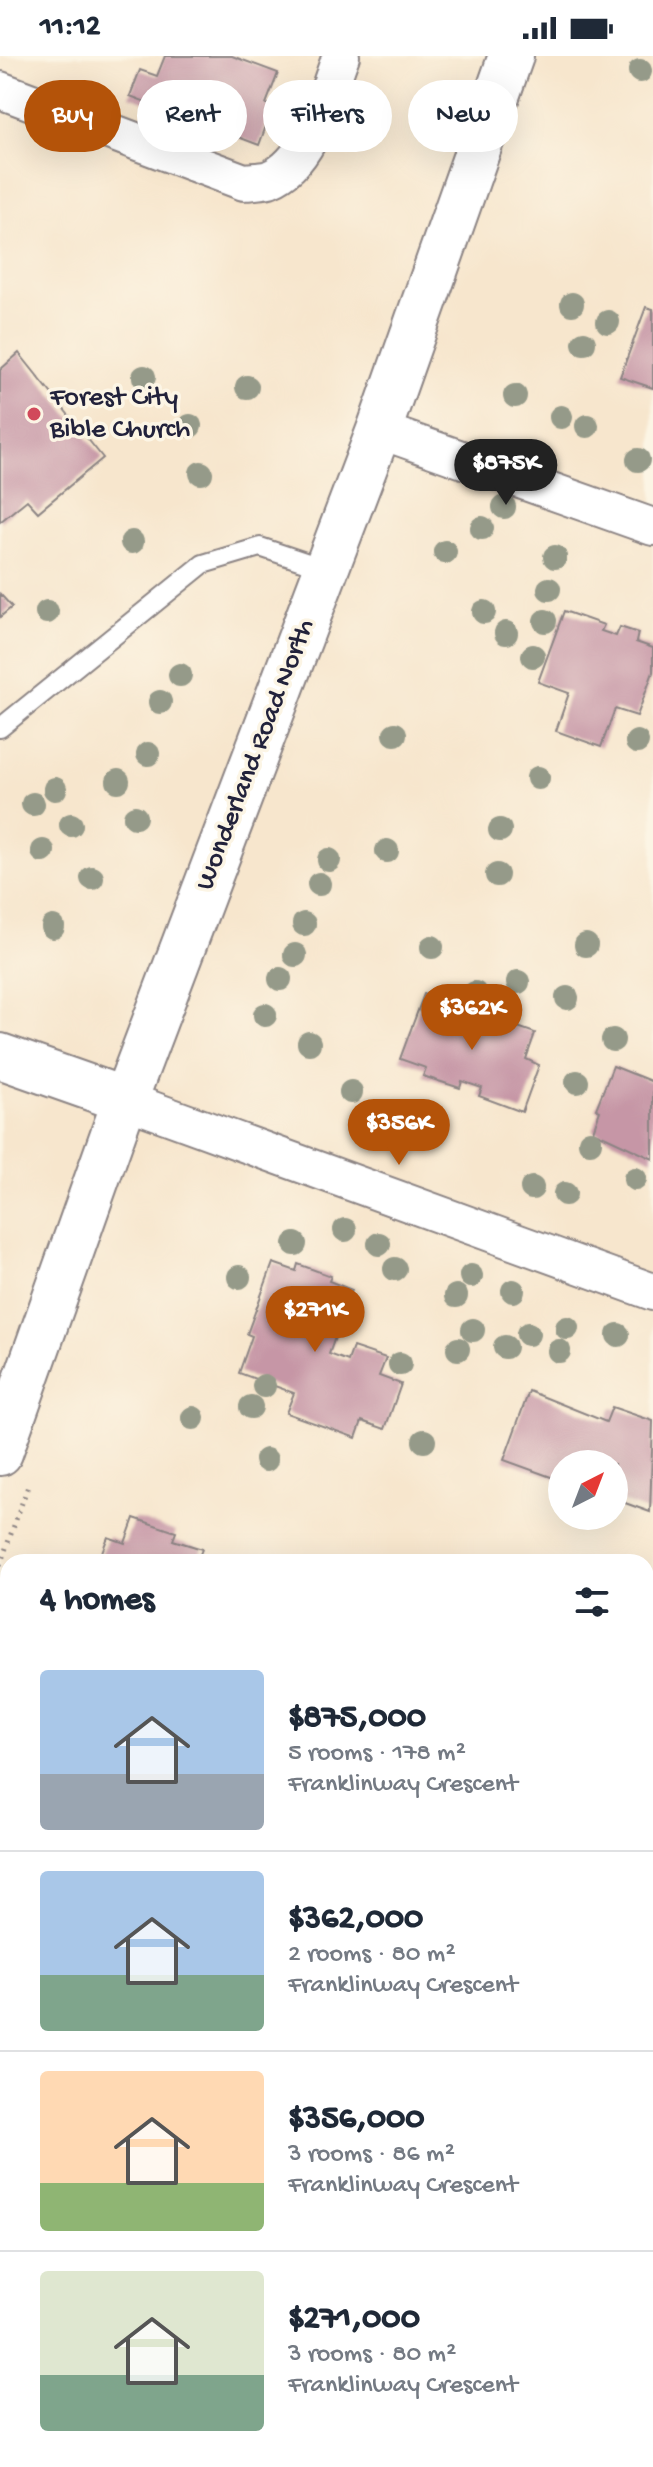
<!DOCTYPE html>
<meta charset="utf-8">
<style>
:root{--surface:#fff;--page:#f2f2f3;--text:#1f2937;--muted:#747a83;--line:#e0e1e3;--accent:#b45309}
body{margin:0;font-family:"Gochi Hand",sans-serif;background:var(--page);color:var(--text);height:100vh;display:flex;flex-direction:column;font-size:30px;white-space:nowrap}
*{box-sizing:border-box;margin:0}
p{font-size:26px;color:var(--muted)}
.icon{flex:none;width:44px;height:44px;fill:none;stroke:currentColor;stroke-width:2;stroke-linecap:round;stroke-linejoin:round}
.map{position:relative;flex:1;overflow:hidden}
.drawer{position:absolute;left:0px;top:1498px;width:654px;height:914px;display:flex;flex-direction:column;background:var(--surface);border-radius:24px 24px 0 0;box-shadow:0 8px 32px #0002}
.drawer>*{flex:none}
.hud{position:absolute;left:24px;top:24px;width:606px;height:72px;display:flex;gap:16px}
.needle{width:52px;rotate:42deg}
.tools{position:absolute;left:548px;top:1394px;display:grid;gap:16px}
.tools a{display:grid;place-items:center;width:80px;height:80px;border-radius:50%;background:var(--surface);box-shadow:0 8px 32px #0002;font-size:40px}
.price{position:absolute;translate:-50% -68px;padding:0 18px;border-radius:28px;background:var(--accent);color:#fff;font-size:26px;line-height:52px;filter:drop-shadow(0 2px 4px #0008)}
.price::after{content:'';position:absolute;left:50%;top:48px;width:24px;height:18px;margin-left:-12px;background:inherit;clip-path:polygon(0 0,100% 0,50% 100%)}
.price.selected{background:#222;color:#fff}
ul{padding:0;list-style:none}
li{display:flex;align-items:center;gap:24px;height:200px;padding:0 40px}
li+li{border-top:2px solid var(--line)}
li span{display:grid;place-items:center;flex:none;width:224px;height:160px;border-radius:8px;color:#555}
li>.icon{margin-inline-start:auto}
span .icon{width:96px;height:96px;fill:#fffc;stroke-width:1}
li b{font-size:34px}
h2{display:flex;justify-content:space-between;align-items:center;height:96px;padding:0 40px;font-size:34px}
.tag{padding:0 28px;border-radius:36px;background:var(--surface);box-shadow:0 8px 32px #0002;font-size:28px;line-height:72px}
.tag.selected{background:var(--accent);color:#fff}
.status{display:flex;justify-content:space-between;align-items:center;height:56px;padding:0 40px;background:var(--surface);direction:ltr}
.status svg{height:22px;fill:currentColor}
.map>svg:first-child{display:block}
.building{fill:#c696a6}
.lines{fill:none;stroke-linecap:round;stroke-linejoin:round}
.lane-casing{stroke:#8c8484;stroke-width:22}
.street-casing{stroke:#8c8484;stroke-width:40}
.secondary-casing{stroke:#8c8484;stroke-width:48}
.primary-casing{stroke:#8c8484;stroke-width:48}
.path{stroke:#8c8484;stroke-width:5;stroke-dasharray:2 6;stroke-linecap:butt}
.lane{stroke:#fff;stroke-width:18}
.street{stroke:#fff;stroke-width:36}
.secondary{stroke:#fff;stroke-width:44}
.primary{stroke:#fff;stroke-width:44}
.tree{fill:#959a89}
.poi-dot{fill:#d1495b;stroke:#fcf5e5;stroke-width:3}
.labels{text-anchor:middle;dominant-baseline:central;stroke-width:7;stroke-linejoin:round;paint-order:stroke}
.poi-label{font-size:28px;fill:#22223b;stroke:#fcf5e5;text-anchor:start}
.street-label{font-size:28px;fill:#22223b;stroke:#fcf5e5}
</style>
<div class="status"><b>11:12</b><svg viewBox="0 0 49 12"><path d="M0 12V9h3v3zM5 12V6h3v6zM10 12V3h3v9zM15 12V0h3v12zM26 1h20v11H26zM47 4h2v5h-2z"/></svg></div>
<div class="map">
<svg width="653" height="2411" viewBox="0 0 653 2411">
<rect width="100%" height="100%" fill="#fcf5e5"/>
<filter id="ink" filterUnits="userSpaceOnUse"><feTurbulence type="fractalNoise" baseFrequency=".0125" numOctaves="2"/><feDisplacementMap in="SourceGraphic" scale="16" xChannelSelector="R" yChannelSelector="G"/><feConvolveMatrix kernelMatrix="1 2 1 2 8 2 1 2 1" color-interpolation-filters="sRGB"/></filter>
<filter id="wash" filterUnits="userSpaceOnUse"><feTurbulence type="fractalNoise" baseFrequency=".006" numOctaves="4" result="noise"/><feDisplacementMap in="SourceGraphic" scale="32" xChannelSelector="R" yChannelSelector="G"/><feGaussianBlur stdDeviation="1.8" result="paint"/><feColorMatrix in="noise" values="0 0 0 0 0 0 0 0 0 0 0 0 0 0 0 0 0 1.4 0 .05"/><feComposite in="paint" operator="in"/></filter>
<g filter="url(#wash)">
<rect width="100%" height="100%" fill="#f7e6cd"/>
<g id="blocks">
<g class="building">
<path d="M165,0H232L278,17L266,48L273,51L259,89L130,40L140,14L157,20Z"/>
<path d="M646,251L653,253V332L620,321Z"/>
<path d="M19,297L103,402L38,456L27,444L0,466V314Z"/>
<path d="M0,538L12,551L0,561Z"/>
<path d="M564,555L604,569L601,575L616,580L620,571L638,577L636,586L653,592V616L637,660L615,653L601,691L556,675L569,637L538,626Z"/>
<path d="M424,938L535,977L526,1003L539,1009L522,1056L479,1040L482,1032L462,1025L460,1032L423,1020L426,1012L400,1003Z"/>
<path d="M613,1010L653,1026V1103L593,1075L600,1055L596,1053Z"/>
<path d="M273,1207L296,1215L298,1208L331,1220L329,1225L352,1234L329,1298L348,1305L353,1291L386,1302L379,1320L401,1328L385,1373L362,1365L356,1382L286,1357L294,1337L239,1317L252,1280L247,1278Z"/>
<path d="M529,1335L606,1366L612,1351L653,1365L650,1456L614,1443V1408H562V1425L504,1404Z"/>
<path d="M134,1462L176,1476L173,1484L202,1493L197,1506H98L108,1481L125,1487Z"/>
<path d="M646,1716L653,1719L646,1741Z"/>
<path d="M0,1839L8,1842V1869L1,1889L8,1891V1987L0,1985Z"/>
<path d="M646,2013L653,2016V2149L646,2146Z"/>
<path d="M1,2092L8,2095L5,2202L0,2199Z"/>
<path d="M646,2349L653,2352V2411H606L608,2404H646Z"/>
<path d="M537,2404H588L586,2411H556Z"/>
</g>
</g>
</g>
<g filter="url(#ink)">
<use href="#blocks" fill-opacity="0" stroke="#8c8484" stroke-width="2"/>
<g class="lines">
<g class="lane-casing">
<path id="lane" d="M0,672L203,508L260,491L326,513"/>
</g>
<g class="street-casing">
<g id="street">
<path d="M0,34L244,126C252,125 262,125 269,123C312,106 326,38 341,0"/>
<path d="M379,374L653,471"/>
<path d="M125,1044L653,1236"/>
<path d="M646,1916L653,1919"/>
<path d="M0,2297L8,2300"/>
<path d="M291,2404L310,2411"/>
</g>
</g>
<g class="secondary-casing">
<path id="secondary" d="M0,1000L125,1044"/>
</g>
<g class="primary-casing">
<path id="primary" d="M0,1397L125,1044L379,374L511,0"/>
</g>
<path class="path" d="M0,1509L28,1430"/>
<use href="#lane" class="lane"/>
<use href="#street" class="street"/>
<use href="#secondary" class="secondary"/>
<use href="#primary" class="primary"/>
</g>
<g class="tree">
<circle cx="640" cy="15" r="12"/>
<circle cx="572" cy="248" r="12"/>
<circle cx="608" cy="266" r="12"/>
<circle cx="584" cy="287" r="12"/>
<circle cx="144" cy="321" r="12"/>
<circle cx="247" cy="331" r="12"/>
<circle cx="515" cy="340" r="12"/>
<circle cx="561" cy="361" r="12"/>
<circle cx="190" cy="370" r="12"/>
<circle cx="587" cy="370" r="12"/>
<circle cx="638" cy="404" r="12"/>
<circle cx="201" cy="417" r="12"/>
<circle cx="504" cy="451" r="12"/>
<circle cx="482" cy="472" r="12"/>
<circle cx="132" cy="486" r="12"/>
<circle cx="445" cy="496" r="12"/>
<circle cx="555" cy="501" r="12"/>
<circle cx="549" cy="533" r="12"/>
<circle cx="47" cy="556" r="12"/>
<circle cx="484" cy="556" r="12"/>
<circle cx="545" cy="565" r="12"/>
<circle cx="506" cy="577" r="12"/>
<circle cx="533" cy="600" r="12"/>
<circle cx="180" cy="619" r="12"/>
<circle cx="160" cy="646" r="12"/>
<circle cx="395" cy="678" r="12"/>
<circle cx="637" cy="686" r="12"/>
<circle cx="148" cy="698" r="12"/>
<circle cx="538" cy="722" r="12"/>
<circle cx="118" cy="725" r="12"/>
<circle cx="55" cy="733" r="12"/>
<circle cx="33" cy="748" r="12"/>
<circle cx="135" cy="761" r="12"/>
<circle cx="71" cy="769" r="12"/>
<circle cx="500" cy="774" r="12"/>
<circle cx="43" cy="795" r="12"/>
<circle cx="387" cy="795" r="12"/>
<circle cx="329" cy="804" r="12"/>
<circle cx="497" cy="819" r="12"/>
<circle cx="92" cy="822" r="12"/>
<circle cx="319" cy="828" r="12"/>
<circle cx="304" cy="868" r="12"/>
<circle cx="53" cy="871" r="12"/>
<circle cx="586" cy="889" r="12"/>
<circle cx="432" cy="891" r="12"/>
<circle cx="295" cy="899" r="12"/>
<circle cx="280" cy="923" r="12"/>
<circle cx="518" cy="926" r="12"/>
<circle cx="475" cy="937" r="12"/>
<circle cx="567" cy="942" r="12"/>
<circle cx="265" cy="959" r="12"/>
<circle cx="613" cy="984" r="12"/>
<circle cx="309" cy="987" r="12"/>
<circle cx="577" cy="1026" r="12"/>
<circle cx="351" cy="1036" r="12"/>
<circle cx="420" cy="1080" r="12"/>
<circle cx="590" cy="1086" r="12"/>
<circle cx="635" cy="1123" r="12"/>
<circle cx="532" cy="1132" r="12"/>
<circle cx="565" cy="1138" r="12"/>
<circle cx="345" cy="1174" r="12"/>
<circle cx="295" cy="1188" r="12"/>
<circle cx="379" cy="1188" r="12"/>
<circle cx="395" cy="1213" r="12"/>
<circle cx="471" cy="1220" r="12"/>
<circle cx="239" cy="1221" r="12"/>
<circle cx="513" cy="1235" r="12"/>
<circle cx="456" cy="1240" r="12"/>
<circle cx="567" cy="1272" r="12"/>
<circle cx="473" cy="1274" r="12"/>
<circle cx="528" cy="1278" r="12"/>
<circle cx="618" cy="1279" r="12"/>
<circle cx="505" cy="1291" r="12"/>
<circle cx="458" cy="1293" r="12"/>
<circle cx="559" cy="1295" r="12"/>
<circle cx="400" cy="1308" r="12"/>
<circle cx="264" cy="1330" r="12"/>
<circle cx="251" cy="1351" r="12"/>
<circle cx="193" cy="1362" r="12"/>
<circle cx="424" cy="1385" r="12"/>
<circle cx="266" cy="1404" r="12"/>
</g>
</g>
<circle class="poi-dot" cx="34" cy="358" r="8"/>
<g class="labels">
<g class="poi-label">
<text x="50" y="342">Forest City<tspan x="50" dy="32">Bible Church</tspan></text>
</g>
<g class="street-label">
<text transform="translate(256 699) rotate(-69)">Wonderland Road North</text>
</g>
</g>
</svg>
<div class="tools">
<a><svg class="needle" viewBox="-14 -14 28 28"><path d="M0-13l5 13h-10z" fill="#e53935"/><path d="M0 13l5-13h-10z" fill="#747a83"/></svg></a>
</div>
<b class="price selected" style="left:506px;top:451px">$875K</b>
<b class="price" style="left:472px;top:996px">$362K</b>
<b class="price" style="left:399px;top:1111px">$356K</b>
<b class="price" style="left:315px;top:1298px">$271K</b>
<div class="hud">
<a class="tag selected">Buy</a>
<a class="tag">Rent</a>
<a class="tag">Filters</a>
<a class="tag">New</a>
</div>
<section class="drawer">
<h2>4 homes<svg class="icon" aria-label="filters" viewBox="0 0 24 24"><path d="M4 7h16M4 17h16"/><circle cx="9" cy="7" r="2"/><circle cx="15" cy="17" r="2"/></svg></h2>
<ul>
<li><span style="background:linear-gradient(#a9c7e8 65%,#9aa5b1 0)"><svg class="icon" aria-label="home" viewBox="0 0 24 24"><path d="M3 11l9-7 9 7M6 9v11h12V9"/></svg></span><div><b>$875,000</b><p>5 rooms · 178 m²</p><p>Franklinway Crescent</p></div></li>
<li><span style="background:linear-gradient(#a9c7e8 65%,#7fa58c 0)"><svg class="icon" aria-label="home" viewBox="0 0 24 24"><path d="M3 11l9-7 9 7M6 9v11h12V9"/></svg></span><div><b>$362,000</b><p>2 rooms · 80 m²</p><p>Franklinway Crescent</p></div></li>
<li><span style="background:linear-gradient(#ffd9b3 70%,#8fb573 0)"><svg class="icon" aria-label="home" viewBox="0 0 24 24"><path d="M3 11l9-7 9 7M6 9v11h12V9"/></svg></span><div><b>$356,000</b><p>3 rooms · 86 m²</p><p>Franklinway Crescent</p></div></li>
<li><span style="background:linear-gradient(#dfe7d0 65%,#7fa58c 0)"><svg class="icon" aria-label="home" viewBox="0 0 24 24"><path d="M3 11l9-7 9 7M6 9v11h12V9"/></svg></span><div><b>$271,000</b><p>3 rooms · 80 m²</p><p>Franklinway Crescent</p></div></li>
</ul>
</section>
</div>
